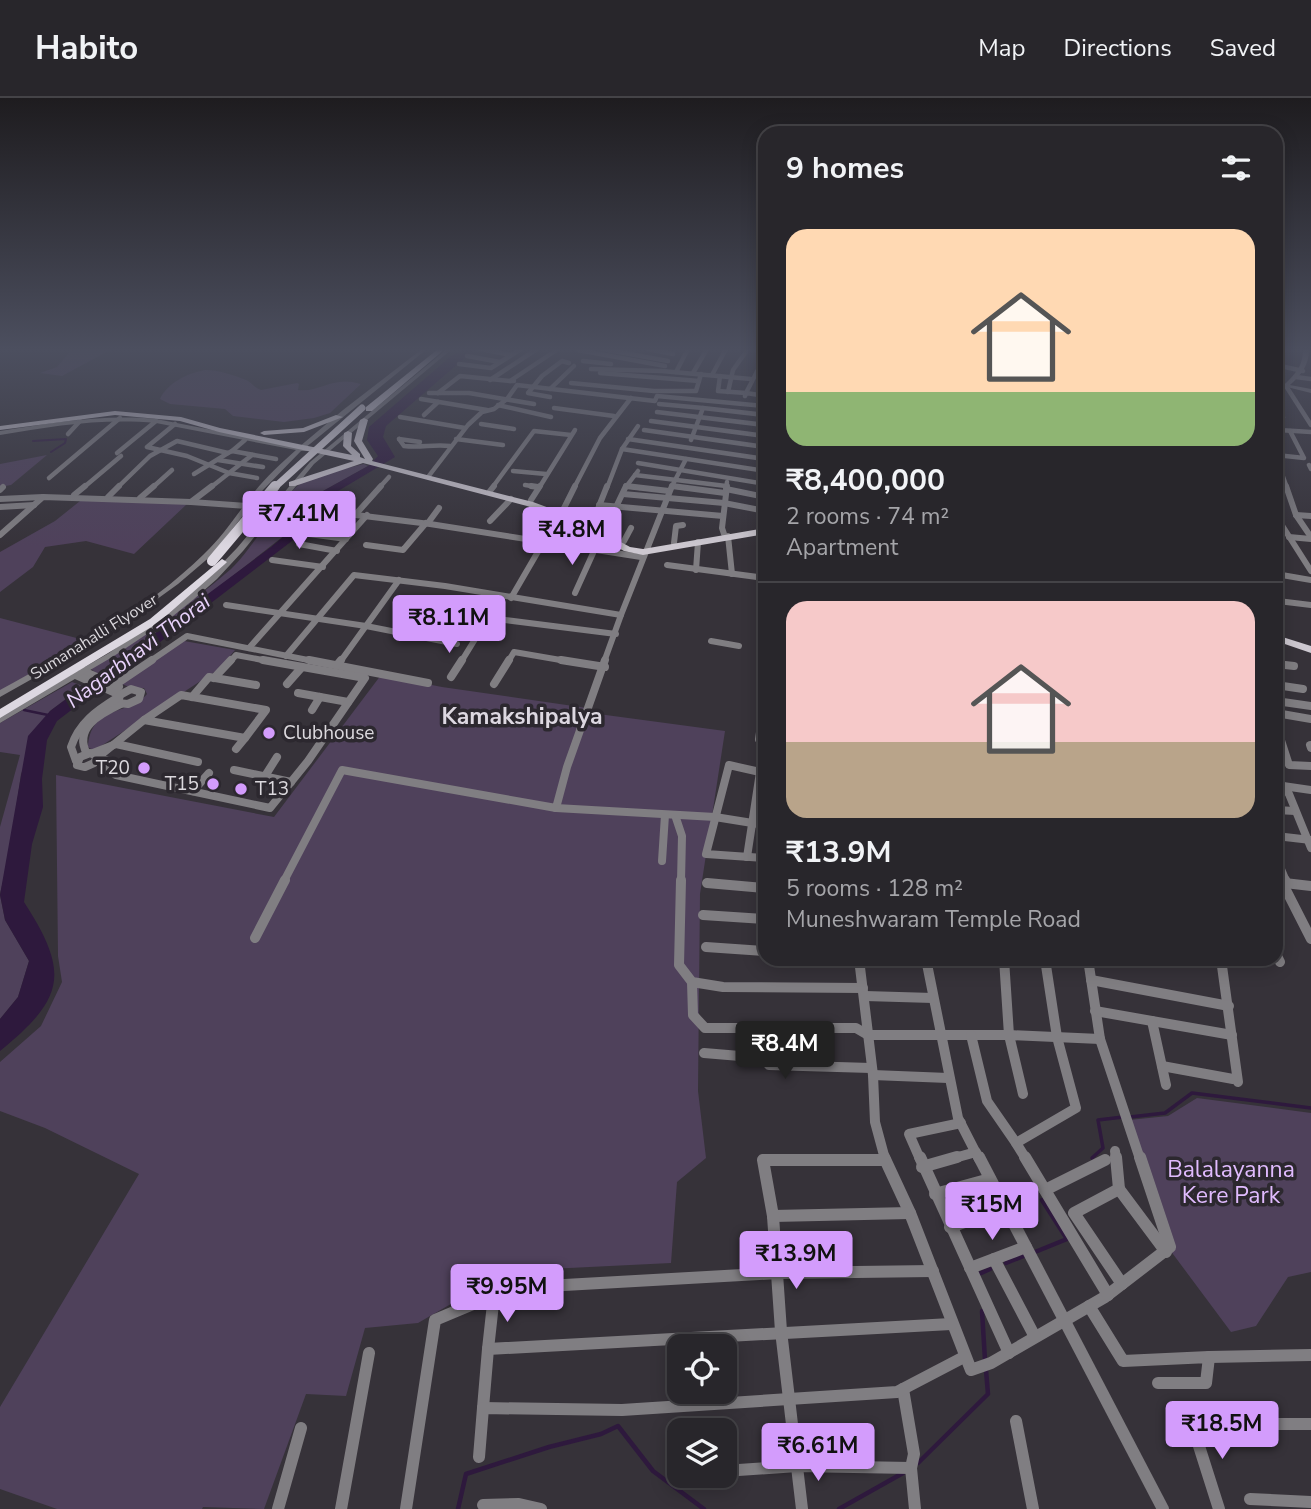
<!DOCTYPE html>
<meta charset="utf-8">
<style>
:root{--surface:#28262b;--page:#302e33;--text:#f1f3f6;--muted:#a5a5a9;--line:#444347;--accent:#d39cfc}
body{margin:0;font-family:"Nunito Sans",sans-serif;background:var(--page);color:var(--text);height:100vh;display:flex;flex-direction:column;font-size:26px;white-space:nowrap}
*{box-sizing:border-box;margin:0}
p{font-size:23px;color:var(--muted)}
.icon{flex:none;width:38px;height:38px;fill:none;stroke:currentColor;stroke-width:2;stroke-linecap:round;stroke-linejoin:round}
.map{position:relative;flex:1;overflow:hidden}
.sheet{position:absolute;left:758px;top:28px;width:525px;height:840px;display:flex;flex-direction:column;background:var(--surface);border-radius:21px;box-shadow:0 4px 18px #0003,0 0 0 2px var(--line)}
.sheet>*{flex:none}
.tools{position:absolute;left:667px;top:1236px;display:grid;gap:14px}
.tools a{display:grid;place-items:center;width:70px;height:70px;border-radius:14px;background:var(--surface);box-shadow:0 4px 18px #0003,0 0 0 2px var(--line);font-size:35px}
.price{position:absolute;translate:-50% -60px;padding:0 16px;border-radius:7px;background:var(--accent);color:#111;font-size:23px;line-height:46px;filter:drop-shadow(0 2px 4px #0008)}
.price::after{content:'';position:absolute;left:50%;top:42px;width:21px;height:16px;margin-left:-10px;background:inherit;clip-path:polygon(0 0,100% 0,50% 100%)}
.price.active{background:#222;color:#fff}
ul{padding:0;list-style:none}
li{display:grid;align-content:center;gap:14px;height:371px;padding:0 28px}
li+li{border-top:2px solid var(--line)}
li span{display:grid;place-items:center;height:217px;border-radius:21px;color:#555}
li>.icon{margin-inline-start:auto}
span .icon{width:126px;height:126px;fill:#fffc;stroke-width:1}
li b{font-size:30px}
h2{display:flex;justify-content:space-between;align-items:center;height:84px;padding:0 28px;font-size:30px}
header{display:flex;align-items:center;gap:42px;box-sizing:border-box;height:98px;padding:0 35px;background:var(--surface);border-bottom:2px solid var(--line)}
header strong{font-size:33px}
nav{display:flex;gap:38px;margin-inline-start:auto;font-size:24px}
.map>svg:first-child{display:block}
.green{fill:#4f415b}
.water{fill:#2e193d}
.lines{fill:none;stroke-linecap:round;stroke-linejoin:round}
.stream-far3{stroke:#2e193d;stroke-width:2}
.stream-far2{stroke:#2e193d;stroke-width:2.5}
.stream-far1{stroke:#2e193d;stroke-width:3.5}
.stream{stroke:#2e193d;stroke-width:4.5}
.minor-far4{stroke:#807e82;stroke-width:4.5}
.minor-far3{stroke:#807e82;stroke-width:6}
.minor-far2{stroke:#807e82;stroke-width:8}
.minor-far1{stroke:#807e82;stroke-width:10}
.minor{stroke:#807e82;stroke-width:12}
.tertiary{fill:#807e82;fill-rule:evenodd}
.primary{fill:#cdc8d0;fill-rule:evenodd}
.trunk{fill:#dcd7e0;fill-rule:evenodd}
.trunk-bridge-far1{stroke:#dcd7e0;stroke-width:7}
.trunk-bridge{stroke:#dcd7e0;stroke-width:10}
.poi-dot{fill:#d39cfc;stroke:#2c282f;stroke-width:2.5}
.labels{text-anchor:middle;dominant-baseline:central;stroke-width:7;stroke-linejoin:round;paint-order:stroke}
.far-street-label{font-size:16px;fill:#dcd9de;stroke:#2c282f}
.poi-label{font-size:19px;fill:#dcd9de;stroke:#2c282f;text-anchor:start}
.water-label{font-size:21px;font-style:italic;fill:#e9d3fc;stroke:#2c282f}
.quarter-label{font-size:23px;font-weight:bold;fill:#ddd8e1;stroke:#2c282f}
.near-park-label{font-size:23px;fill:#e0bbfe;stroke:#2c282f}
</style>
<header>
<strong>Habito</strong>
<nav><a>Map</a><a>Directions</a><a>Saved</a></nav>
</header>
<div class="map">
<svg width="1311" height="1411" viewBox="0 0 1311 1411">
<rect width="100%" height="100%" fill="#363239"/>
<g class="green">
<path d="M72,251H112L62,278L40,275L57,269Z"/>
<path d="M205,272C218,272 234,277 246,282C253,285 254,290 261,292L297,285L299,286L298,292C320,295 332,277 361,286L330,315L314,320L284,324L233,318L225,311L170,306L160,301C167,285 188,275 205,272Z"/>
<path d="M47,357L11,387L0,389V366Z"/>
<path d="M364,366L368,368L323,393L295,429L197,506L99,577L91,571C140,540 187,509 231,471C254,450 281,397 303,384C320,375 345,371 364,366Z"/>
<path d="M85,399L187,406L134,456L86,443L45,449L33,469L0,494V454L55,423Z"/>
<path d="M0,520L88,543L0,593Z"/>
<path d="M184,543L235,552L219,571L98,650L93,652L88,649C91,606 129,618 147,596L144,590H131L120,585Z"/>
<path d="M381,577L442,589L587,610L591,615L725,633L700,796L698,993L706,1060L677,1084L671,1165L508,1173L418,1225L365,1230L346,1298L306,1296L264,1411L203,1409L202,1411H57L0,1391V1309L139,1076L45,1030L0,1013V964L41,928L62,884L58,858L56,677L274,719Z"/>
<path d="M72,584L83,588L50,613L21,676L10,753L0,796V729L20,657L0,654V625Z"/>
<path d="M0,797L5,822L29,863L18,899L0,921Z"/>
<path d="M1197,1000L1311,1015V1174L1288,1179L1256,1228L1231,1234L1167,1148L1129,1022L1168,1018Z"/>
</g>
<path class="water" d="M465,251H475L386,328L383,339L395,359L333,396L301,436L57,623L47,642L42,681L43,709L32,746L24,804C70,875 65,900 0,953V921L18,899L29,863L5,822L0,797L28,638L50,613L271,449L295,429L323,393L368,368L378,358L367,342L369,329L451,258Z"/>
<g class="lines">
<path class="stream-far3" d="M33,343L66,341L65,345L51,354"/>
<path class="stream-far2" d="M24,612L48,617"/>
<g class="stream-far1">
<path d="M1130,1019L1165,1015L1192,995L1311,1010"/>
<path d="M1092,1060L1103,1050L1098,1022L1123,1019"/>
</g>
<g class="stream">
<path d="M1035,1154L1067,1141L1042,1102"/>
<path d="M1006,1165L1026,1157"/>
<path d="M979,1176L990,1171"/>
<path d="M982,1213L985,1262"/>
<path d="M918,1365L988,1296L986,1272"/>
<path d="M458,1411L466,1376L549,1349L601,1336L618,1328L653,1373L704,1411"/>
<path d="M839,1411L903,1375"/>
</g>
<g class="minor-far4">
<path d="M480,251L511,257"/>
<path d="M602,251L668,263"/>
<path d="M648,251L673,256"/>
<path d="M578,252L665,268"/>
<path d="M467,258L500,264"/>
<path d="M583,263L611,266"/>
<path d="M459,266L491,270L521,251"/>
<path d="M1276,267L1303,273"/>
<path d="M591,271L662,273L751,281"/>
<path d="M676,274L688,251"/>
<path d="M600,275L699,283"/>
<path d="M693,275L707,251"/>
<path d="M712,277L726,251"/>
<path d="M720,278L718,293L746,295L765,258"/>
<path d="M1296,279L1311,281"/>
<path d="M490,282L537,251"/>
<path d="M514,283H510L558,251"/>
<path d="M571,285L654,293H696L701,276"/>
<path d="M1286,288L1311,327"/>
<path d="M550,291L574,268"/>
<path d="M728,294L733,272L748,251"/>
<path d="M429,295H469L534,306"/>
<path d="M438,295L460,278L510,283"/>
<path d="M745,298L746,295L765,298"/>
<path d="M550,299L528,295L542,278L562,263L569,265"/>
<path d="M421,301L487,312"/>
<path d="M659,306L703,310"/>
<path d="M498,307L551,319"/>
<path d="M1276,309L1283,319"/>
<path d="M554,310L614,318"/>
<path d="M657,314L765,327"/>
<path d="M424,317L438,304"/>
<path d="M400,319L465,330"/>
<path d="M651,323L765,338"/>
<path d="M175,326L147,349L187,358L229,375L257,380"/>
<path d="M481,326L514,331"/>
<path d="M1276,328L1279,332L1311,334"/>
<path d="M644,332L765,349"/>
<path d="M68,336L80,323"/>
<path d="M399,341L404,348C421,350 433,346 450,348"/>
<path d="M399,341L420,344"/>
<path d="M456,341L503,347"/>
<path d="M628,341L765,361"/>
<path d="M691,342L703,310L765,317"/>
<path d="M622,351L765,373"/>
<path d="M232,353L245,342"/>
<path d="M117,355L156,323"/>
<path d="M228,355L232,353L276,361"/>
<path d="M1276,357L1304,360L1290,333"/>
<path d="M1276,359L1287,390"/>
<path d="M218,362L263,369"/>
<path d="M638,365L765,386"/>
<path d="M1309,367L1311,371"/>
<path d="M513,373L546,376"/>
<path d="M635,377L726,388"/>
<path d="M428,379L468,327L482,314L494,311L507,301L517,287L655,303L657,298L765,308"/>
<path d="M49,380L120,320"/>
<path d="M525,387L538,389"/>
<path d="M626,388L640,390"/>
<path d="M672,388L685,390"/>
<path d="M83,390L121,358"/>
<path d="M117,390L150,358L177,343L228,355L194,376"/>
<path d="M152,390L172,372"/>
<path d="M210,390L252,357"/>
<path d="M379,390L389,379"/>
<path d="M492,390L534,333L571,337"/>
<path d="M539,390L575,332"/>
<path d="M574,390L600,340L631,300"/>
<path d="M607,390L622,351L638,328"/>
<path d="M625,390L638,373"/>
<path d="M671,390L686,361"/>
<path d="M726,390L727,384"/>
</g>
<g class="minor-far3">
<path d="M531,388L538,389"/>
<path d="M626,388L669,393"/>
<path d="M672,388L725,395"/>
<path d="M1286,388L1296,417L1311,439"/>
<path d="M726,391L765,399"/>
<path d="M0,392L3,389"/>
<path d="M490,393L494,388"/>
<path d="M623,396L724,405L765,413"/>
<path d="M74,397L85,388"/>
<path d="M108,399L119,388"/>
<path d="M140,400L154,388"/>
<path d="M0,401L43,399"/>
<path d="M531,402L540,388"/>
<path d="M191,404L247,408"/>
<path d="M599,407L723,418"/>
<path d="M0,409L34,407"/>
<path d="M616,409L626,388"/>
<path d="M563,412L575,388"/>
<path d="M331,414L430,426L641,459"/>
<path d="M356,416L381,388"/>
<path d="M1296,417L1311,418"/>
<path d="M1276,418L1311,473"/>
<path d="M490,423L511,401"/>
<path d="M428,425L439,410"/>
<path d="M592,426L607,388"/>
<path d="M556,434L574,422"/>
<path d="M309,436L346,441"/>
<path d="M724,436L722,430L727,388"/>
<path d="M0,437L43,399L191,404L212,388"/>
<path d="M728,438L732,476"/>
<path d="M1289,439L1311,441"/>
<path d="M624,443L631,430"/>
<path d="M674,445L676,428L683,427"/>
<path d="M299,446L337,453"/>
<path d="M366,447L403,452L426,425"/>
<path d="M272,462L323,469"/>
<path d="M667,467L765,480"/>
<path d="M696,472L698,444"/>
<path d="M1276,476L1311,482"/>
<path d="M1277,478L1281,493"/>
<path d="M575,495L594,453"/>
<path d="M511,500L543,445"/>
<path d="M1278,503L1311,507"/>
<path d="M226,507L366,528L457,546"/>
<path d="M621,517L672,388"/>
<path d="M505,522L616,536"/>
<path d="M711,543L739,548"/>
<path d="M249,550L367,417"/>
<path d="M286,558L354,477L445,488L621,517L604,564"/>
<path d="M149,564L187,538L318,564"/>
<path d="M230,564L236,557L273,564"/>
<path d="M340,564L399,482"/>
<path d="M461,564L501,499"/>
<path d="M508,564L514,554L572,564"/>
</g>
<g class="minor-far2">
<path d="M309,562L428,585"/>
<path d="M561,562L605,569"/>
<path d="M1276,566L1294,568"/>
<path d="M337,567L341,562"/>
<path d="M83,573L119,589"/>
<path d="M76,577L120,597"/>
<path d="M451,579L462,562"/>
<path d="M214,580L231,562"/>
<path d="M287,586L302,569"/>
<path d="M494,586L509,562"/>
<path d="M115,587L152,562"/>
<path d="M1276,587L1303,591"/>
<path d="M131,591L141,594L139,601L128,606L118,605L120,597Z"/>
<path d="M298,595L348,604"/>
<path d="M181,597L266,612L245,640L144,622Z"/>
<path d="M192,599L209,579L256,587"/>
<path d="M1276,603L1311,608"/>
<path d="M312,612L320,599"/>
<path d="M1276,615L1311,621"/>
<path d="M144,622L97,660L106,662L108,672L116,677L270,710L308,663L365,580L263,562"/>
<path d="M1276,627L1289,667L1311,668"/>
<path d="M759,641L765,600"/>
<path d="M1310,647L1311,650"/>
<path d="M236,651L245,640"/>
<path d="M90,655L97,658L94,665L85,669L77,667L80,659Z"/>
<path d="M93,655L116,646L198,664"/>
<path d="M87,656C73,630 100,616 121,606"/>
<path d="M76,663L71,649C79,625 96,613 117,600"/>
<path d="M234,672L291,684"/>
<path d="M760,674L729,667L706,756L765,760"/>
<path d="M265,678L277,659"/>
<path d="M1276,679L1289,696L1311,750"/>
<path d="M1283,688L1311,692"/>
<path d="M193,693L209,675"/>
<path d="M556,710L715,719L765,727"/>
<path d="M1276,712L1295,713"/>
<path d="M675,717L682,738L681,783"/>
<path d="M1276,738L1311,742"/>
<path d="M747,759L760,674L765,673"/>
<path d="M1276,759L1286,783"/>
<path d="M662,763L665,717"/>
<path d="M284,783L342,672L556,710L567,669L605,562"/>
</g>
<g class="minor-far1">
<path d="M681,782L679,867L692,884L723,889L863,890"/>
<path d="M1285,782L1284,788L1311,841"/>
<path d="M1276,784L1311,788"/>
<path d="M707,785L765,790"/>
<path d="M703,817L765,821"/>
<path d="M255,840L285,782"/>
<path d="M706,849L765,853"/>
<path d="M1276,856L1280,864"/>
<path d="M859,861L873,977L875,1024L885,1061"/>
<path d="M926,861L958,1020L979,1061"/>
<path d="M1004,861L1009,937L1023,996"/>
<path d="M1088,861L1100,941L1140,1061"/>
<path d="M1221,861L1238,984"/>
<path d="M859,865H926"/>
<path d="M1091,882L1229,908"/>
<path d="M692,884L693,917L705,930H856L868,937H1009L1100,941"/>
<path d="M865,898L933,900"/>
<path d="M1095,913L1232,937"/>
<path d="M1152,923L1166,987"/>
<path d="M971,937L987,1003L1016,1045"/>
<path d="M704,955L764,960L769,967L871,970"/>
<path d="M1162,968L1233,981"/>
<path d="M873,977L948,980"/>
<path d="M1115,1053L1116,1061"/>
<path d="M920,1061L909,1036L961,1025"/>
<path d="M951,1061L976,1054"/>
<path d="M1026,1061L1016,1045L1076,1010L1057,939L1045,861"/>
</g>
<g class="minor">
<path d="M884,1059L910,1115L971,1272L991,1265L1105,1199L1170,1149L1140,1059"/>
<path d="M920,1059L1009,1255"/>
<path d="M979,1059L1163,1411"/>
<path d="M1025,1059L1108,1197"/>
<path d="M1116,1059L1119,1091L1074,1115L1122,1186"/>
<path d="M922,1069L957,1059"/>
<path d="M1119,1091L1166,1154"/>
<path d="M1045,1092L1105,1062"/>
<path d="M935,1096L990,1081"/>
<path d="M773,1118L910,1115"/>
<path d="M950,1129L1005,1110"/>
<path d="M994,1161L1035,1239"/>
<path d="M970,1170L1026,1149"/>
<path d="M1089,1208L1123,1263L1209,1259L1206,1285H1158"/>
<path d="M488,1251L494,1197"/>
<path d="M1209,1259L1311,1257"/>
<path d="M903,1291L914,1356L911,1370L915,1411"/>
<path d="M483,1310L488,1251L951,1226"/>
<path d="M1016,1323L1033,1411"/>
<path d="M479,1359L483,1310L622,1312L897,1294L964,1259"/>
<path d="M724,1373L797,1368L911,1370"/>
<path d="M1250,1401L1311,1404"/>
<path d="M483,1407L519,1406L541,1411"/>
<path d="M278,1411L301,1330"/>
<path d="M341,1411L369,1255"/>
<path d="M406,1411L435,1222L511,1190L778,1175L933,1173"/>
<path d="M802,1411L781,1233L773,1118L763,1062H885"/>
<path d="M1219,1411L1192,1326H1311"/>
</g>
<g class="tertiary">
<path d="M422,251H427L305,350L307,351V353H301L263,392L212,457L178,486L106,538L55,568L0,599V592C71,553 146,513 204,456C222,439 236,418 251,398C264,381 280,366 296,352L156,325C103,320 52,328 0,337V333C52,325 103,316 156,321L299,349L343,312Z"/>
<path d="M447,251H452L314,366L243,453L217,481L193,502L168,522L114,558L0,625V618L109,555L162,518L187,499L211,477L237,450L310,364Z"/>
<path d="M1303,251H1309C1309,267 1302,276 1290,287L1311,291V295L1283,288C1295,276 1303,269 1303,251Z"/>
</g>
<g class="primary">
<path d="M115,313L181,319L220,330L352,357L343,348L344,335L348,333L352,335L351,348L360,356V359L365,361L354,343L360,322L364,320L368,322L362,343L373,361L372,363L533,404L579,421L630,449L643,451L765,430V436L643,457L624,453L573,425L527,408L363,365L295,388H289V384L354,363L219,334L180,323L115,317L0,332V328Z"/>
<path d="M336,317L343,319L304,334L264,337L260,335L264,333L303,330Z"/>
<path d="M1276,537L1311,548V555L1276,543Z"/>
</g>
<g class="trunk">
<path d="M438,251H445L372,313H366V309Z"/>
<path d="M222,461L227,464L225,466L158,525L0,620V611L150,521Z"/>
</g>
<path class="trunk-bridge-far1" d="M274,390L362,310"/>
<path class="trunk-bridge" d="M212,463L275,388"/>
</g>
<linearGradient id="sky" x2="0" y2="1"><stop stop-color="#1e1c1f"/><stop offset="0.56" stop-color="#4c4f5f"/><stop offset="1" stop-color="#4c4f5f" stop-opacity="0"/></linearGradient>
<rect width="1311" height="449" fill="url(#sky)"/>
<g class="poi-dot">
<circle cx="269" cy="635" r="7"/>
<circle cx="144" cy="670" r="7"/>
<circle cx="213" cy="686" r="7"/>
<circle cx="241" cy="691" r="7"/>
</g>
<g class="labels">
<g class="far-street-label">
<text transform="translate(94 539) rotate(-32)">Sumanahalli Flyover</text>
</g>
<g class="poi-label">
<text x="283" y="635">Clubhouse</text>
<text x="130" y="670" text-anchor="end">T20</text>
<text x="199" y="686" text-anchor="end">T15</text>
<text x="255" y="691">T13</text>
</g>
<g class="water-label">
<text transform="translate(138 553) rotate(-37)">Nagarbhavi Thorai</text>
</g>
<g class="quarter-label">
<text x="522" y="618">Kamakshipalya</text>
</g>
<g class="near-park-label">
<text x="1231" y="1071">Balalayanna<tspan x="1231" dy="26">Kere Park</tspan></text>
</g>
</g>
</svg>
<div class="tools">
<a><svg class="icon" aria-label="locate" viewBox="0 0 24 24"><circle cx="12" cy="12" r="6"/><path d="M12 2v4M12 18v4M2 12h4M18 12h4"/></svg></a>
<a><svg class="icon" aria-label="layers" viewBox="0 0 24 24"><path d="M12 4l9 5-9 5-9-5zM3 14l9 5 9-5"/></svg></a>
</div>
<b class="price" style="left:299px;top:453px">₹7.41M</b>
<b class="price" style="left:572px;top:469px">₹4.8M</b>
<b class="price" style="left:449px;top:557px">₹8.11M</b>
<b class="price active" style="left:785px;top:983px">₹8.4M</b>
<b class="price" style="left:992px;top:1144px">₹15M</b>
<b class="price" style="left:796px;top:1193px">₹13.9M</b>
<b class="price" style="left:507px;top:1226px">₹9.95M</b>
<b class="price" style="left:1222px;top:1363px">₹18.5M</b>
<b class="price" style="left:818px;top:1385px">₹6.61M</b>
<section class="sheet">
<h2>9 homes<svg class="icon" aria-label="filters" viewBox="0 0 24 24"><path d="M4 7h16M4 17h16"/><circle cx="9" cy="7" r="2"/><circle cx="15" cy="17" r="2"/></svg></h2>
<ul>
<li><span style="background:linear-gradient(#ffd9b3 75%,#8fb573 0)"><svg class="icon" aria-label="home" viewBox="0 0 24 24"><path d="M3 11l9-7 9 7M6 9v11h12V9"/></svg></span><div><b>₹8,400,000</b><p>2 rooms · 74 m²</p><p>Apartment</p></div></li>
<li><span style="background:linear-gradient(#f6c9c9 65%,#b9a48a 0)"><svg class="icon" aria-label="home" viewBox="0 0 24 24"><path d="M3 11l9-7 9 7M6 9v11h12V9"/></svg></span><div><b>₹13.9M</b><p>5 rooms · 128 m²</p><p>Muneshwaram Temple Road</p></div></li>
</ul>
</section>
</div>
